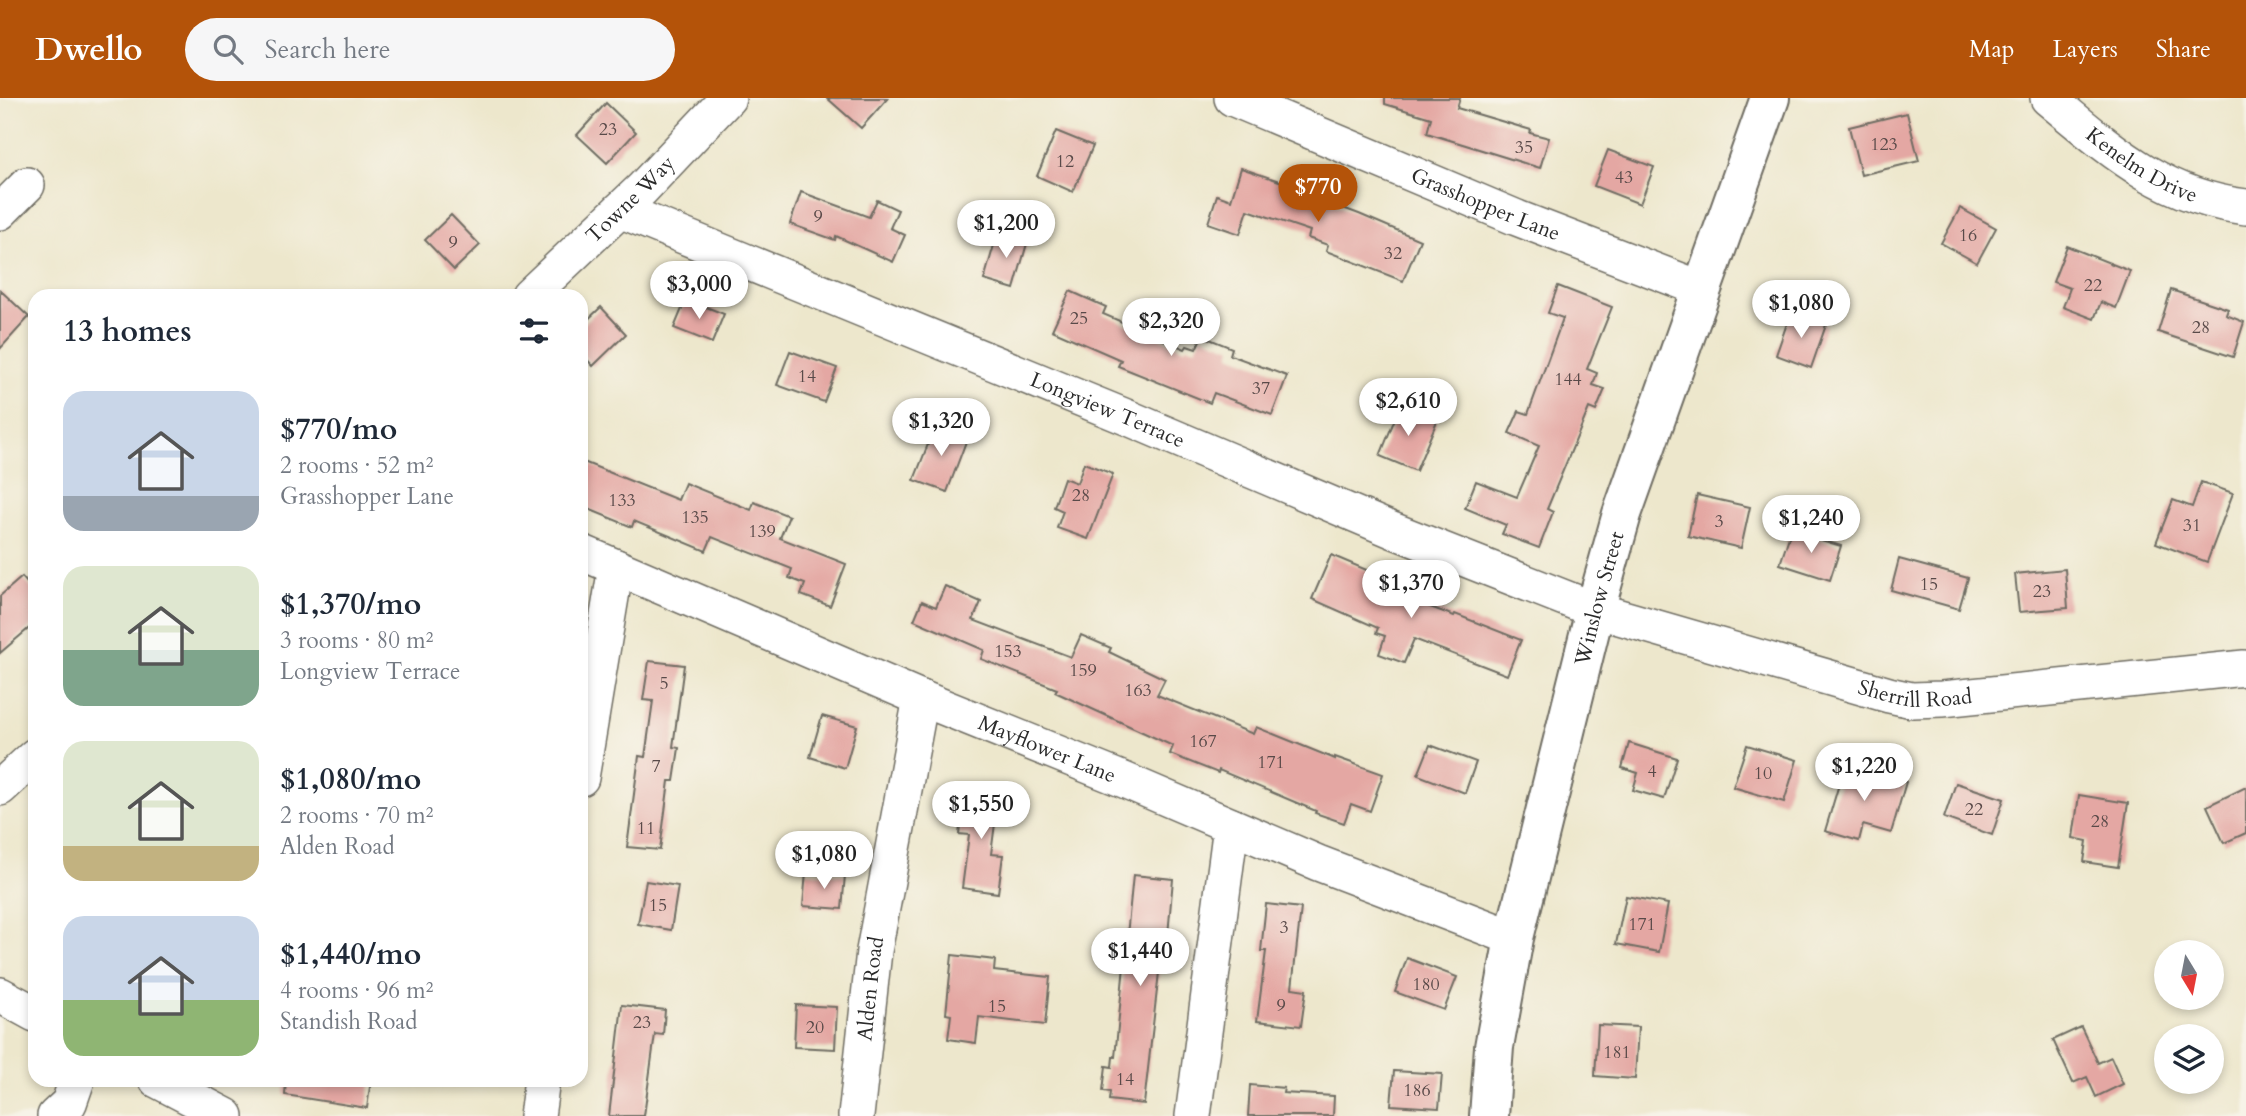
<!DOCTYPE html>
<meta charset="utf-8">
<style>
:root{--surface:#fff;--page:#f6f6f7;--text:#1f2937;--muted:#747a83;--accent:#b45309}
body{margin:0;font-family:Cardo,serif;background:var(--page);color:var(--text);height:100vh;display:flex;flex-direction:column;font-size:26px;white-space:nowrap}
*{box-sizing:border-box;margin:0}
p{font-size:23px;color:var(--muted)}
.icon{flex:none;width:38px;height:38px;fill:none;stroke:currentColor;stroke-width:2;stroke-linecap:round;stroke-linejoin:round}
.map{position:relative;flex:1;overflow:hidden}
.details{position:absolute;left:28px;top:191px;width:560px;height:798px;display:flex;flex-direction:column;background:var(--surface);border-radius:21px;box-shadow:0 4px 10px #0003}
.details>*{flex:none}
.needle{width:46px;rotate:170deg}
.fabs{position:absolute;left:2154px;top:842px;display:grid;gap:14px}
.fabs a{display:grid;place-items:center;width:70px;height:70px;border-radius:50%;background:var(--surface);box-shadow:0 4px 10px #0003;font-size:35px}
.price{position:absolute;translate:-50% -60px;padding:0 16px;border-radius:24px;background:#fff;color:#222;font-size:23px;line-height:46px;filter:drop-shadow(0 2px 4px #0008)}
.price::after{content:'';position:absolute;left:50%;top:42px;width:21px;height:16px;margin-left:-10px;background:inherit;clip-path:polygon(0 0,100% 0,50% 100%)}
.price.selected{background:var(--accent);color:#fff}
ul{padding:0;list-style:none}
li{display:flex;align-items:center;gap:21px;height:175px;padding:0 35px}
li span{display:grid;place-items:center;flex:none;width:196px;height:140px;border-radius:21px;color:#555}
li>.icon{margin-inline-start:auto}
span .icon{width:84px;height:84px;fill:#fffc;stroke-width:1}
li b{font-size:30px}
h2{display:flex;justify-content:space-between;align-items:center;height:84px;padding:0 35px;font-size:30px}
header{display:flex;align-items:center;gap:42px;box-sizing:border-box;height:98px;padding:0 35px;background:var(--accent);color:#fff}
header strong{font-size:33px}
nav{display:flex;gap:38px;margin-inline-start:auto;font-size:24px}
.search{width:490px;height:63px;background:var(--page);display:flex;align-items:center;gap:18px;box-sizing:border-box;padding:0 24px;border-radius:38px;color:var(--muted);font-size:26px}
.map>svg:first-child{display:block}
.building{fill:#e4a7a3}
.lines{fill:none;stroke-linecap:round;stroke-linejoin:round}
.street-casing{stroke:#6f6d63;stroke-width:38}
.secondary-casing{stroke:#6f6d63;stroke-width:42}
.street{stroke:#fff;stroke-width:35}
.secondary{stroke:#fff;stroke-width:38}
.labels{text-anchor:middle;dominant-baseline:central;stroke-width:7;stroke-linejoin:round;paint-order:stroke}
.number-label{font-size:18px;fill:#594a49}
.street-label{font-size:21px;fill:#2b2b2b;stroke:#f7f3e8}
</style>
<header>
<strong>Dwello</strong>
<div class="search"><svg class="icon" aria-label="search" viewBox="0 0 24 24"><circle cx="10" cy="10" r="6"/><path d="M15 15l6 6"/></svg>Search here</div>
<nav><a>Map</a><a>Layers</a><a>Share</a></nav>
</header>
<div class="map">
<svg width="2246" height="1018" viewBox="0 0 2246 1018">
<rect width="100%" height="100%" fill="#f7f3e8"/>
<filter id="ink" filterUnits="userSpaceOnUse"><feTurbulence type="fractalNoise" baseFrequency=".0143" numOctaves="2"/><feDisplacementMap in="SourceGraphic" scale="14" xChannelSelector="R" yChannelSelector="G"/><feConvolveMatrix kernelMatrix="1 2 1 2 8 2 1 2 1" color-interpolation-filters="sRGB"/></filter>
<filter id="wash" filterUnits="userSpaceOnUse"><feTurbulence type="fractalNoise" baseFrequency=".00686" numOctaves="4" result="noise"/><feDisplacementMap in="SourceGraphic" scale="28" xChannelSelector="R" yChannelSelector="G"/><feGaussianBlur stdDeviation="1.57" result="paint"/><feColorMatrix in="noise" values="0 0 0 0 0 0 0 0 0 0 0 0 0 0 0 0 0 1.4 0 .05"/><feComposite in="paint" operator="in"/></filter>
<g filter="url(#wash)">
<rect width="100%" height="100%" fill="#ede7cc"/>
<g id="blocks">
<g class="building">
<path d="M827,0H888L861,30Z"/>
<path d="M1385,0H1460L1457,10L1531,32L1530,35L1549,40L1540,70L1427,35L1431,20L1385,6Z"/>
<path d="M606,5L636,34L607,65L577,37Z"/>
<path d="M1907,15L1919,63L1861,77L1849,29Z"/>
<path d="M1056,33L1093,48L1073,94L1037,78Z"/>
<path d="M1608,52L1654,69L1640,106L1594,88Z"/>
<path d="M1241,70L1285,85L1284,88L1359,116L1420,142L1403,183L1326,153L1328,147L1308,140L1310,133L1248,112L1240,136L1208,125L1217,97L1231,102Z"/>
<path d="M801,94L869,119L877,102L898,112L890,130L905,137L893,164L836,138L835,142L790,126Z"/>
<path d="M1960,110L1996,130L1977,165L1941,145Z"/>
<path d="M451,117L480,147L454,172L425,142Z"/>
<path d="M998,133L1028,142L1014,191L984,182Z"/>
<path d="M2067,148L2130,173L2116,210L2101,204L2094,221L2063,209L2070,190L2053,184Z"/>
<path d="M1558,188L1612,209L1587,271L1597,275L1593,287L1605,291L1596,313L1589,310L1547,411L1553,414L1539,450L1502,436L1506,427L1465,410L1476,383L1517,399L1539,348L1509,335L1519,313L1528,316L1563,220L1548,215Z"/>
<path d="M0,192L29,219L0,251Z"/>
<path d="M2171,192L2228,211L2226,217L2244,224L2233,259L2158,234Z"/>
<path d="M1070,193L1106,209L1103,216L1185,251L1187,248L1196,251L1202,238L1232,250L1230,257L1287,278L1272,317L1214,295L1210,305L1118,268L1121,262L1052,232Z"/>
<path d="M686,201L724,216L712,245L674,230Z"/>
<path d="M601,209L626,236L593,268L581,255V228Z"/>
<path d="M1791,214L1826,227L1811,270L1776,257Z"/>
<path d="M790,253L837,270L824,304L777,287Z"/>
<path d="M1400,308L1437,323L1416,373L1380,358Z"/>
<path d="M936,326L968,338L947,394L914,382Z"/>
<path d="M581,363L678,402L685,385L751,412L754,404L789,418L780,440L846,466L830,508L801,497L805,486L789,480L792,471L712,439L706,453L634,423L632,429L581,408Z"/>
<path d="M1084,365L1113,376L1088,441L1057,430L1063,413L1054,409L1064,380L1077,385Z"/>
<path d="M2201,384L2233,395L2207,464L2156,445L2173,402L2192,409Z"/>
<path d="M1697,397L1750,409L1741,450L1688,438Z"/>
<path d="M1791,433L1841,448L1830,482L1780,466Z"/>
<path d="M1331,457L1369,473L1364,484L1454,518L1455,516L1521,542L1507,577L1414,541L1404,565L1379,556L1385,538L1376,535L1378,530L1312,501Z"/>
<path d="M1899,461L1968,480L1959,511L1891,492Z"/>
<path d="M2065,471L2068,510L2019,514L2015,476Z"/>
<path d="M22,479L35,494V525L0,555V498Z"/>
<path d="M945,488L981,504L973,522L1071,559L1081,537L1111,550L1109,554L1165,581L1157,597L1253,636L1256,629L1335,661V659L1383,676L1370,713L1351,706L1344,725L1315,715L1316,713L1219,672L1218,675L1170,656L1173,648L1055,594L1057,591L981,561L984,552L914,522L922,503L936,509Z"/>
<path d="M649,563L684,567L673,649L679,650L674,683H669L660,752L627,749L639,658L645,659L653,603L643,602Z"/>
<path d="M822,618L857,628L845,670L810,659Z"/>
<path d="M1629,645L1677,660L1664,701L1633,692L1638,675L1622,670Z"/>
<path d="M1430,647L1476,664L1465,695L1418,677Z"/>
<path d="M1747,647L1797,662L1784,704L1733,689Z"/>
<path d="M1845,666L1906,684L1891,735L1863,727L1859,743L1825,733Z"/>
<path d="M1956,685L2004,701L1992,737L1944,720Z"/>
<path d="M2246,689V735L2224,745L2207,708Z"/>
<path d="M965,691L999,695L991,756L1003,757L998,795L962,790L969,737L959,736Z"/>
<path d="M2079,697L2128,705L2118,769L2084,764L2087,743L2073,740Z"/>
<path d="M806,774L845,777L842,811L803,808Z"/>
<path d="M1133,777L1173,781L1167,848H1162L1144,1006L1109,1002L1110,994L1103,993L1106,968L1112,969L1113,959H1115Z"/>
<path d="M646,783L678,788L671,832L638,826Z"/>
<path d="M1626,798L1668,806L1659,854L1616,846Z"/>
<path d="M1266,806L1301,810L1292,890L1306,892L1301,928L1257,923L1266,853H1261Z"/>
<path d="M952,857L995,862L994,873L1050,879L1045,927L979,919L976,945L948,941L951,917L946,916Z"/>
<path d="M1407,860L1457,879L1444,912L1395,894Z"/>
<path d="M622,907L665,912L663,937L655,936L644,1018H609Z"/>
<path d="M796,907L837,909L835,951L794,949Z"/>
<path d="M1598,927L1638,929L1635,981L1595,978Z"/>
<path d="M2081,929L2098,965L2111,959L2123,986L2096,999L2087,979L2073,985L2053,942Z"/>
<path d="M1394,973L1442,976L1439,1010L1391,1007Z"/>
<path d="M286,982H371L367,1010L285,997Z"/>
<path d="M1250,987L1284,990L1283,995L1334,998L1333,1018H1248Z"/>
</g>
</g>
</g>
<g filter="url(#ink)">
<use href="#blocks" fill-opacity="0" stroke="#6f6d63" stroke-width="2"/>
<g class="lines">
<g class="street-casing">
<g id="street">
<path id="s1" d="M1232,0L1517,120L1702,191"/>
<path id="s2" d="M2048,0C2110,51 2162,99 2246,109"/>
<path id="s3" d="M620,112L1131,321L1392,432L1595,512L1889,597L1912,602L1942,601L2244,570"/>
<path d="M0,114L27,87"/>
<path id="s4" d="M529,198L642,91L728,0"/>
<path id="s5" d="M581,454L921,600L1124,682L1318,765L1514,840"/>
<path d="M581,680L616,469"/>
<path d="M0,690L35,658"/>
<path d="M0,897L35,916"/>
<path d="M157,982L226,1018"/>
<path d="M55,1018L69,1005L77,982"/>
<path d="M537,1018L542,982"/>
<path id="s6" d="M856,1018L874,853L921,600"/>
<path d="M1193,1018L1231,728"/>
</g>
</g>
<g class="secondary-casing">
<g id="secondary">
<path id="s7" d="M1489,1018L1494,949L1514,840L1595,512L1622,416L1770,0"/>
</g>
</g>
<use href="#street" class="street"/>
<use href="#secondary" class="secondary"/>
</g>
</g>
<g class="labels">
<g class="number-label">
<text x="608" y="31">23</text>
<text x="1884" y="46">123</text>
<text x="1524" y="49">35</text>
<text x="1065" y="63">12</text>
<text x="1624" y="79">43</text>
<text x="818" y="118">9</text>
<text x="1968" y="137">16</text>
<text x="453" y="144">9</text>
<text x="1393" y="155">32</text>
<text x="2093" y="187">22</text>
<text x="1079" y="220">25</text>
<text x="2201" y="229">28</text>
<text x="807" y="278">14</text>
<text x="1568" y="281">144</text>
<text x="1261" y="290">37</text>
<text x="1081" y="397">28</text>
<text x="622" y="402">133</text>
<text x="695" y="419">135</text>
<text x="1719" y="423">3</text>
<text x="2192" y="427">31</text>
<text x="762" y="433">139</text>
<text x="1929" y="486">15</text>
<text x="2042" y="493">23</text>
<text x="1008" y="553">153</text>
<text x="1083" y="572">159</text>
<text x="664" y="585">5</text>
<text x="1138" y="592">163</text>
<text x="1203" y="643">167</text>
<text x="1271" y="664">171</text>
<text x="656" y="668">7</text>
<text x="1652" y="673">4</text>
<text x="1763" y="675">10</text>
<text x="1974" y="711">22</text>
<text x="2100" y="723">28</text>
<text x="646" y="730">11</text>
<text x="658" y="807">15</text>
<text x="1642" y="826">171</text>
<text x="1284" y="829">3</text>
<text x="1426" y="886">180</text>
<text x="1281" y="907">9</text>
<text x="997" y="908">15</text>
<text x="642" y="924">23</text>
<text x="815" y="929">20</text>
<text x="1617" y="954">181</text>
<text x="1125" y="981">14</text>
<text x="1417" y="992">186</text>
</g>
<g class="street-label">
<text stroke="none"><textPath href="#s2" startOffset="116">Kenelm Drive</textPath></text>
<text stroke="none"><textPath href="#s4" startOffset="140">Towne Way</textPath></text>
<text stroke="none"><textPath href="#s1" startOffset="275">Grasshopper Lane</textPath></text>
<text stroke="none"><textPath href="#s3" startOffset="527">Longview Terrace</textPath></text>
<text stroke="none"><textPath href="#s7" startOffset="530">Winslow Street</textPath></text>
<text stroke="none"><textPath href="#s3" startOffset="1386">Sherrill Road</textPath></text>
<text stroke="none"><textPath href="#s5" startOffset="506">Mayflower Lane</textPath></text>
<text stroke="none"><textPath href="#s6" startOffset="128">Alden Road</textPath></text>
</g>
</g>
</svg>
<div class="fabs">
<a><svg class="needle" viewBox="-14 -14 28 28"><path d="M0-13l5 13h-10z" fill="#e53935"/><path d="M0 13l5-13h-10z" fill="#747a83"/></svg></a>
<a><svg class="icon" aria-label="layers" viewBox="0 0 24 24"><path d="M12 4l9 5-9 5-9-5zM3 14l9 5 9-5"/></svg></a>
</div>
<b class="price selected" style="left:1318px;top:126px">$770</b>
<b class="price" style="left:1006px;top:162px">$1,200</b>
<b class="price" style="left:699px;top:223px">$3,000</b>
<b class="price" style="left:1801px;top:242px">$1,080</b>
<b class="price" style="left:1171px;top:260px">$2,320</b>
<b class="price" style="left:1408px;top:340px">$2,610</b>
<b class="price" style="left:941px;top:360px">$1,320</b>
<b class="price" style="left:1811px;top:457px">$1,240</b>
<b class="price" style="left:1411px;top:522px">$1,370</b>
<b class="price" style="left:1864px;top:705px">$1,220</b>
<b class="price" style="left:981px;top:743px">$1,550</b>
<b class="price" style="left:824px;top:793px">$1,080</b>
<b class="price" style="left:1140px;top:890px">$1,440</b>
<section class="details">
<h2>13 homes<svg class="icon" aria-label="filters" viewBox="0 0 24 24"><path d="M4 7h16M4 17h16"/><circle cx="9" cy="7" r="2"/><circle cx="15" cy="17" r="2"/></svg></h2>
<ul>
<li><span style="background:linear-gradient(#c9d6e8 75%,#9aa5b1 0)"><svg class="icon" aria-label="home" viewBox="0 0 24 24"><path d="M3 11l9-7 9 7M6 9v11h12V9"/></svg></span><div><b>$770/mo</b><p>2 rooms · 52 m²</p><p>Grasshopper Lane</p></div></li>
<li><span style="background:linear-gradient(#dfe7d0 60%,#7fa58c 0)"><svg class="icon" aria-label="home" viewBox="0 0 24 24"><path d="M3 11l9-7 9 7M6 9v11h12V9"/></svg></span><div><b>$1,370/mo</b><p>3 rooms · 80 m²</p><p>Longview Terrace</p></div></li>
<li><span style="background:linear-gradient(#dfe7d0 75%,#c2b280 0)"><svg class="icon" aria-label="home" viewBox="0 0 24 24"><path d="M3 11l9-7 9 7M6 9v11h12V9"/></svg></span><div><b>$1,080/mo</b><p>2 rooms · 70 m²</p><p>Alden Road</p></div></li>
<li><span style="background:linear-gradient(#c9d6e8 60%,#8fb573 0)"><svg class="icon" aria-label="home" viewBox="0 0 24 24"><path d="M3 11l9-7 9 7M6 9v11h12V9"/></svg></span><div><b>$1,440/mo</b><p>4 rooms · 96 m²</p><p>Standish Road</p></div></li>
</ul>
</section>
</div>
